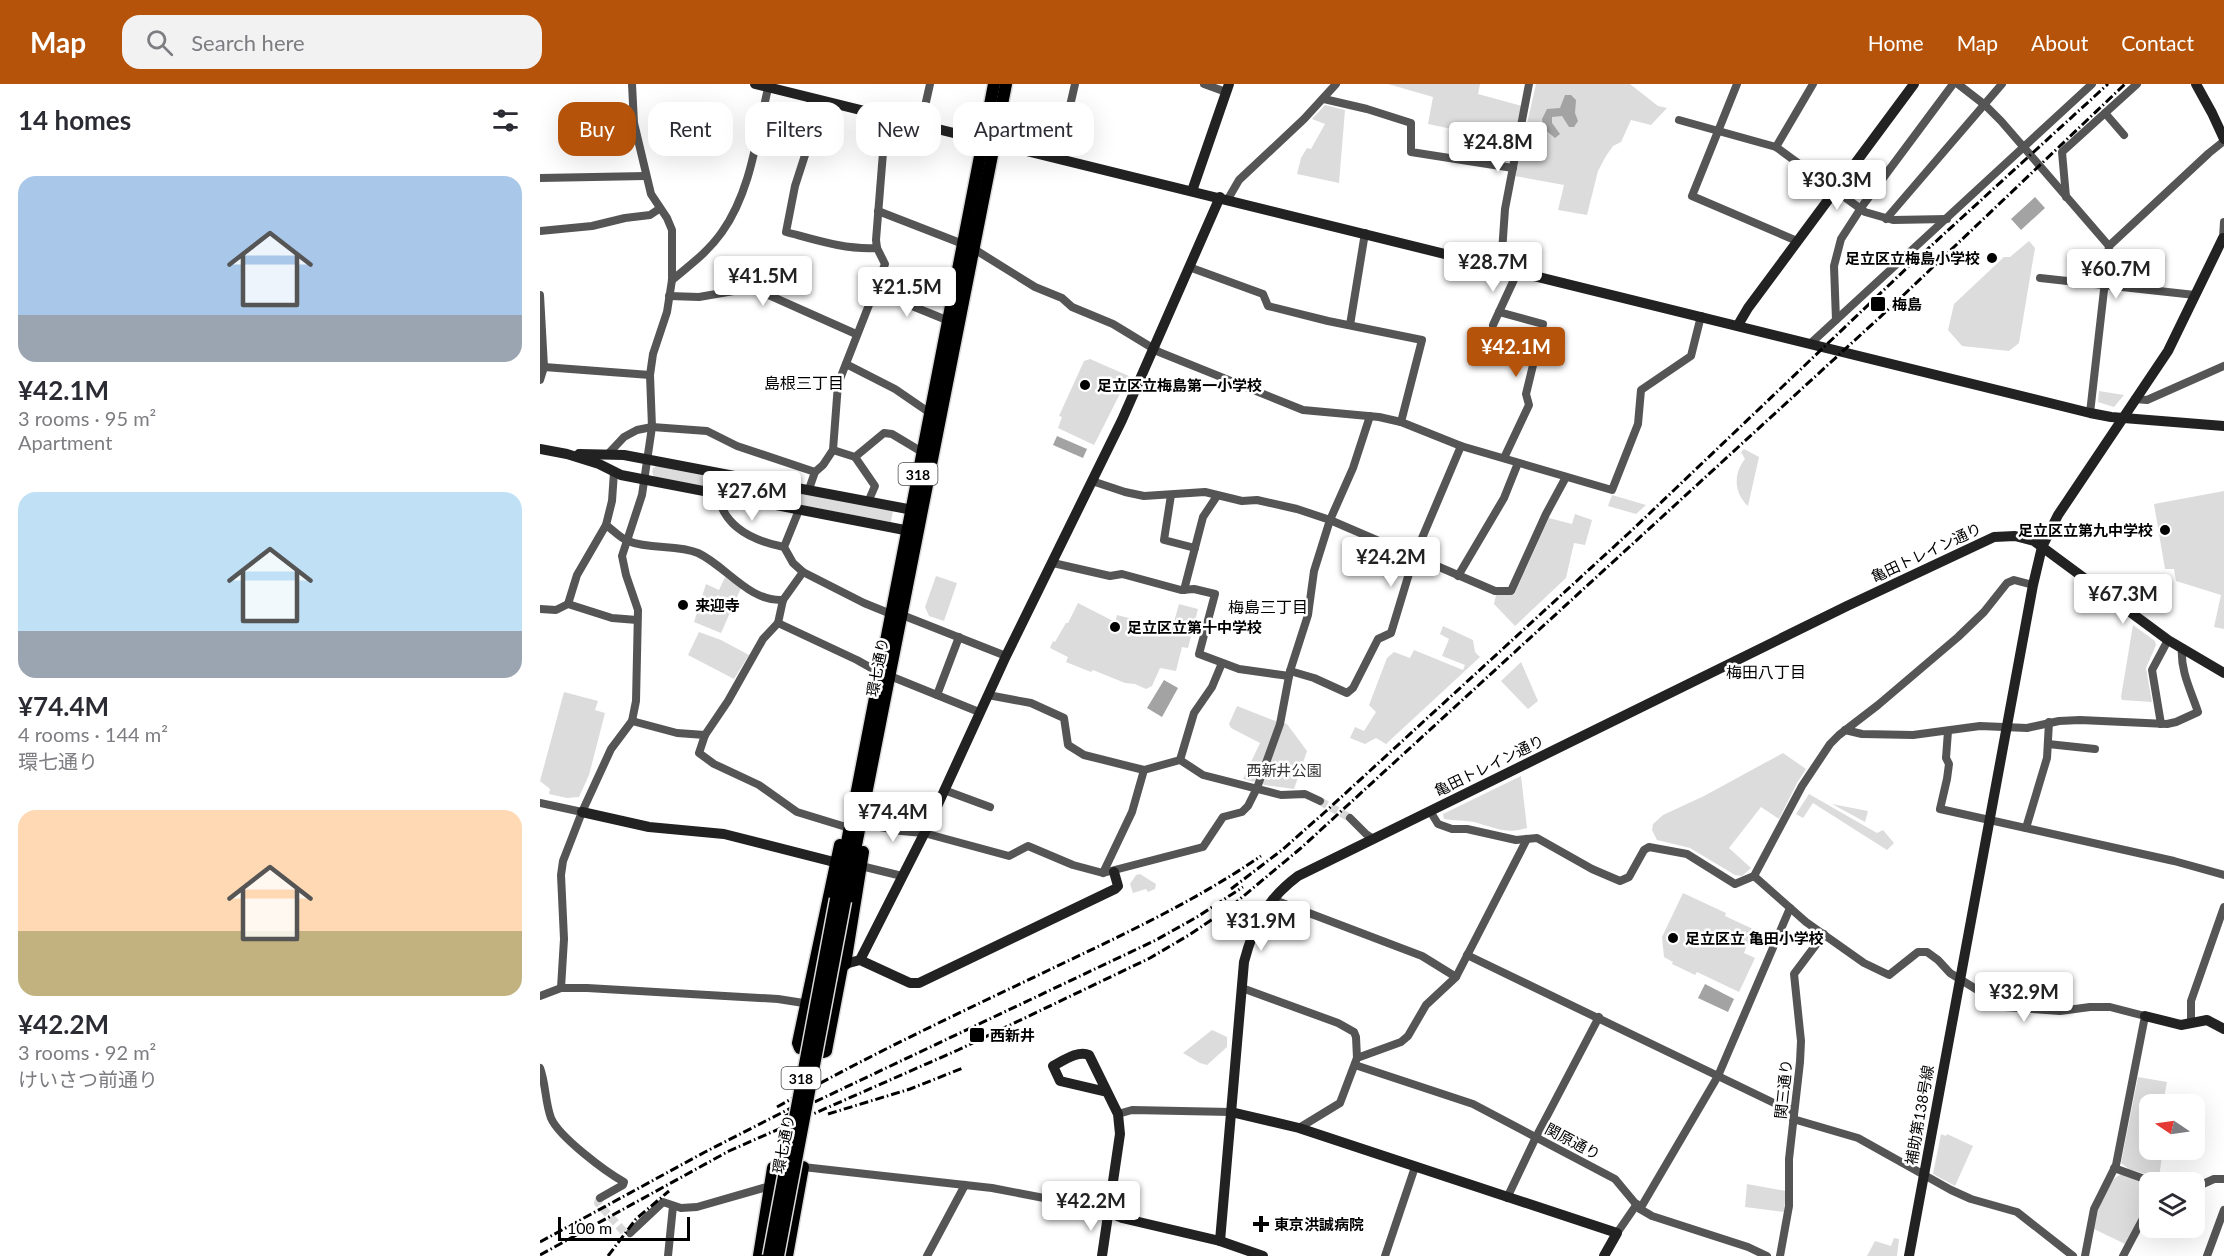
<!DOCTYPE html>
<meta charset="utf-8">
<style>
:root{--surface:#fff;--page:#f2f2f3;--text:#2b2b33;--muted:#7c7c81;--accent:#b45309}
body{margin:0;font-family:Lato,"Noto Sans JP",sans-serif;background:var(--page);color:var(--text);height:100vh;display:flex;flex-direction:column;font-size:22px;white-space:nowrap}
*{box-sizing:border-box;margin:0}
p{font-size:20px;color:var(--muted)}
.icon{flex:none;width:33px;height:33px;fill:none;stroke:currentColor;stroke-width:2;stroke-linecap:round;stroke-linejoin:round}
.map{position:relative;flex:1;overflow:hidden}
.details{display:flex;flex-direction:column;background:var(--surface);width:540px}
.details>*{flex:none}
.banner{position:absolute;left:18px;top:18px;width:570px;height:54px;display:flex;gap:12px}
.needle{width:39px;rotate:283deg}
.fabs{position:absolute;left:1599px;top:1010px;display:grid;gap:12px}
.fabs a{display:grid;place-items:center;width:66px;height:66px;border-radius:12px;background:var(--surface);box-shadow:0 6px 24px #0002;font-size:30px}
.scale{position:absolute;left:18px;bottom:15px;width:132px;box-sizing:border-box;padding-left:6px;border:3px solid #000;border-top:0;font-size:16px;line-height:21px;white-space:nowrap;color:#000;-webkit-text-stroke:4px #fff;paint-order:stroke}
.price{position:absolute;translate:-50% -51px;padding:0 14px;border-radius:6px;background:#fff;color:#222;font-size:20px;line-height:39px;filter:drop-shadow(0 2px 3px #0008)}
.price::after{content:'';position:absolute;left:50%;top:36px;width:18px;height:14px;margin-left:-9px;background:inherit;clip-path:polygon(0 0,100% 0,50% 100%)}
.price.selected{background:var(--accent);color:#fff}
ul{padding:0;list-style:none}
li{display:grid;align-content:center;gap:12px;height:318px;padding:0 18px}
li span{display:grid;place-items:center;height:186px;border-radius:18px;color:#555}
li>.icon{margin-inline-start:auto}
span .icon{width:108px;height:108px;fill:#fffc;stroke-width:1}
li b{font-size:26px}
h2{display:flex;justify-content:space-between;align-items:center;height:72px;padding:0 18px;font-size:26px}
.chip{padding:0 21px;border-radius:18px;background:var(--surface);box-shadow:0 6px 24px #0002;font-size:21px;line-height:54px}
.chip.selected{background:var(--accent);color:#fff}
header{display:flex;align-items:center;gap:36px;box-sizing:border-box;height:84px;padding:0 30px;background:var(--accent);color:#fff}
header strong{font-size:28px}
nav{display:flex;gap:33px;margin-inline-start:auto;font-size:21px}
.search{width:420px;height:54px;background:var(--page);display:flex;align-items:center;gap:15px;box-sizing:border-box;padding:0 21px;border-radius:18px;color:var(--muted);font-size:22px}
main{display:flex;flex:1;min-height:0}
.map>svg:first-child{display:block}
.green{fill:#dcdcdc}
.water{fill:#a3a3a3}
.lines{fill:none;stroke-linecap:round;stroke-linejoin:round}
.street-tunnel{stroke:#d9d9d9;stroke-width:8;stroke-dasharray:8 4;stroke-linecap:butt}
.primary-casing{stroke:#dbdbdb;stroke-width:15}
.street{stroke:#555;stroke-width:8}
.secondary{stroke:#222;stroke-width:10}
.primary{stroke:#000;stroke-width:12}
.rail{stroke:#000;stroke-width:3;stroke-dasharray:9 3 1.5 3;stroke-linecap:butt}
.primary-bridge-casing{stroke:#dbdbdb;stroke-width:15;stroke-linecap:butt}
.primary-bridge{stroke:#000;stroke-width:12}
.poi-dot{fill:#000;stroke:#fff;stroke-width:2}
.labels{text-anchor:middle;dominant-baseline:central;stroke-width:5;stroke-linejoin:round;paint-order:stroke}
.shield{fill:#fff;stroke:#4c4c4c;stroke-width:1.5}
.shield-label{font-size:14px;font-weight:bold;fill:#000}
.poi-label{font-size:15px;font-weight:bold;fill:#000;stroke:#fff;text-anchor:start}
.street-label{font-size:15px;fill:#000;stroke:#fff}
.park-label{font-size:15px;fill:#333;stroke:#fff}
.neighbourhood-label{font-size:16px;fill:#000;stroke:#fff}
</style>
<header>
<strong>Map</strong>
<div class="search"><svg class="icon" aria-label="search" viewBox="0 0 24 24"><circle cx="10" cy="10" r="6"/><path d="M15 15l6 6"/></svg>Search here</div>
<nav><a>Home</a><a>Map</a><a>About</a><a>Contact</a></nav>
</header>
<main>
<section class="details">
<h2>14 homes<svg class="icon" aria-label="filters" viewBox="0 0 24 24"><path d="M4 7h16M4 17h16"/><circle cx="9" cy="7" r="2"/><circle cx="15" cy="17" r="2"/></svg></h2>
<ul>
<li><span style="background:linear-gradient(#a9c7e8 75%,#9aa5b1 0)"><svg class="icon" aria-label="home" viewBox="0 0 24 24"><path d="M3 11l9-7 9 7M6 9v11h12V9"/></svg></span><div><b>¥42.1M</b><p>3 rooms · 95 m²</p><p>Apartment</p></div></li>
<li><span style="background:linear-gradient(#bfe0f5 75%,#9aa5b1 0)"><svg class="icon" aria-label="home" viewBox="0 0 24 24"><path d="M3 11l9-7 9 7M6 9v11h12V9"/></svg></span><div><b>¥74.4M</b><p>4 rooms · 144 m²</p><p>環七通り</p></div></li>
<li><span style="background:linear-gradient(#ffd9b3 65%,#c2b280 0)"><svg class="icon" aria-label="home" viewBox="0 0 24 24"><path d="M3 11l9-7 9 7M6 9v11h12V9"/></svg></span><div><b>¥42.2M</b><p>3 rooms · 92 m²</p><p>けいさつ前通り</p></div></li>
</ul>
</section>
<div class="map">
<svg width="1684" height="1172" viewBox="0 0 1684 1172">
<rect width="100%" height="100%" fill="#fff"/>
<g class="green">
<path d="M848,0H940L938,10L982,22L975,55L933,42L929,46L917,42L912,45L888,40L893,13Z"/>
<path d="M996,0H1090L1118,22L1127,24L1111,41L1091,36L1081,58L1073,62L1066,72L1058,87L1047,131L1018,126L1024,101L975,92Z"/>
<path d="M785,21L805,26L799,99L757,90L761,74L767,64L771,65L785,40L772,35Z"/>
<path d="M1489,157L1495,164L1479,259L1469,267L1422,262L1408,246L1414,220L1464,173H1470Z"/>
<path d="M550,275L589,292L554,361L518,344L522,333L519,332L544,277Z"/>
<path d="M1559,307L1584,311L1574,323L1558,318Z"/>
<path d="M1204,365L1219,373L1208,422C1194,409 1193,390 1205,375L1201,368Z"/>
<path d="M120,380L222,401L221,414L114,393L112,388L113,384Z"/>
<path d="M234,402L353,427L351,438L233,416L230,412V407Z"/>
<path d="M1684,407V545L1674,543L1681,511L1636,497L1634,485H1625L1614,420Z"/>
<path d="M1072,411L1106,421L1096,430L1068,422Z"/>
<path d="M1035,430L1052,436L1045,461L1034,459L1026,494L975,542L954,520L956,511H974L1009,434L1032,440Z"/>
<path d="M396,492L417,499L404,537L389,532L385,523Z"/>
<path d="M185,493L201,504L181,549L154,538L166,500L179,506Z"/>
<path d="M538,519L575,538L577,531L632,545L639,520L658,525L648,564L642,563L636,587L620,584L612,602L606,605L595,600L585,599L553,586L551,588L526,578L528,573L510,564L513,557L515,558L526,539H528Z"/>
<path d="M1593,541L1615,557L1616,561L1606,584L1612,618L1582,616L1581,613Z"/>
<path d="M903,542L933,556L935,568L940,573L846,660L836,654L825,660L810,654L815,643L824,647L836,628L829,621L847,574L854,568L870,574L874,566L923,586L925,581L902,572L909,555L900,550Z"/>
<path d="M159,548L181,556L209,571L194,595L148,571Z"/>
<path d="M981,578L998,617L988,625L961,597Z"/>
<path d="M24,608L58,617L55,626L65,629L49,691L39,713L27,714L9,710L10,705L0,697Z"/>
<path d="M697,622L738,638L717,694L714,698L703,695L720,659L691,644L689,640Z"/>
<path d="M744,639L747,640L767,667L754,705L724,701L722,698Z"/>
<path d="M1243,669L1266,685L1257,699L1239,735L1221,723L1189,764L1211,784L1202,792L1195,791L1150,764L1117,756L1112,746L1113,740L1123,731L1164,712Z"/>
<path d="M981,692L987,744C968,751 953,743 934,738C925,736 914,737 904,735L903,730Z"/>
<path d="M1269,710L1337,749L1343,746L1354,759L1347,766L1273,719L1263,734L1256,730Z"/>
<path d="M1292,720L1328,727L1325,738Z"/>
<path d="M600,790L616,800L615,805L608,808L606,805L593,809L590,800L596,791Z"/>
<path d="M1143,809L1186,829L1185,832L1213,845L1204,869L1215,874L1199,908L1157,888L1155,891L1132,880L1133,878L1124,873L1122,853Z"/>
<path d="M672,946L687,953V963L667,981L660,979L643,969Z"/>
<path d="M1598,993L1627,998L1623,1020H1610V1065H1623L1619,1094L1589,1085L1581,1079Z"/>
<path d="M1401,1050L1406,1052L1407,1050L1433,1062L1415,1102L1393,1090Z"/>
<path d="M1582,1090L1609,1101V1113L1585,1160L1554,1145C1557,1129 1564,1096 1582,1090Z"/>
<path d="M1207,1100L1246,1107L1244,1128L1205,1123Z"/>
<path d="M1354,1154L1359,1155L1357,1172H1327L1335,1157L1351,1162Z"/>
</g>
<g class="water">
<path d="M1025,11H1031L1036,16L1035,29L1038,37L1034,43H1029L1022,32L1012,33V39L1020,50L1015,54L1003,44L1002,35L1007,25L1020,24Z"/>
<path d="M1495,113L1505,124L1481,146L1471,135Z"/>
<path d="M517,352L547,365L543,374L513,361Z"/>
<path d="M624,596L638,604L622,633L607,624Z"/>
<path d="M1165,900L1194,915L1188,928L1158,914Z"/>
</g>
<g class="lines">
<g class="street-tunnel">
<path d="M780,717L810,734"/>
<path d="M60,1114L58,1119L86,1150L90,1149"/>
</g>
<g class="primary-casing">
<g id="primary">
<path d="M300,761L258,959L260,964L283,968L286,967L302,883L305,880L323,768"/>
<path d="M296,815L454,0"/>
<path d="M305,817L466,0"/>
<path d="M219,1172L233,1084L263,1083L247,1172"/>
</g>
</g>
<g class="street">
<path d="M664,0L686,8"/>
<path d="M1197,0L1152,112L1257,157"/>
<path d="M1418,0L1445,21L1461,37L1569,162L1550,329"/>
<path d="M271,14L265,43L266,68L255,102L246,148C276,156 306,166 337,164"/>
<path d="M784,15L827,25L871,39V68L973,84"/>
<path d="M1565,29L1584,51"/>
<path d="M1139,36L1236,63L1325,128L1353,136L1407,135"/>
<path d="M381,40L390,0"/>
<path d="M1236,63L1273,0"/>
<path d="M518,74L535,0"/>
<path d="M0,94L106,92"/>
<path d="M1526,113L1522,68L1597,0"/>
<path d="M688,115L699,96L764,35L796,0"/>
<path d="M338,127L423,160"/>
<path d="M1346,135L1462,0"/>
<path d="M0,147L52,142L85,134L110,131L119,125"/>
<path d="M1683,154L1684,138"/>
<path d="M1569,162L1669,69L1684,57"/>
<path d="M434,165L495,203L522,214L532,223L573,240L619,268L763,326L839,333L861,338L921,362L1072,406L1098,340L1101,306L1151,272L1161,232"/>
<path d="M649,183L723,210L728,222L788,237L882,256L861,338"/>
<path d="M961,183L965,125L989,0"/>
<path d="M1500,194L1655,211"/>
<path d="M132,196C150,181 168,168 182,148C212,106 217,49 229,0"/>
<path d="M335,207L409,237"/>
<path d="M0,211L4,283L0,296"/>
<path d="M129,212L159,213L205,205H215L316,250"/>
<path d="M959,228L1003,240L986,310L989,321L964,374"/>
<path d="M1296,236L1552,0"/>
<path d="M810,241L825,149"/>
<path d="M953,241L978,187"/>
<path d="M1271,259L1296,236L1294,182L1301,155L1323,121L1413,0"/>
<path d="M306,280L355,305L390,329"/>
<path d="M4,283L110,291"/>
<path d="M1595,315L1607,316L1684,282"/>
<path d="M293,366L315,373L344,349L352,350L382,368"/>
<path d="M68,370L84,353L97,346L112,343L167,347L197,362L275,388"/>
<path d="M315,373L335,402L328,418"/>
<path d="M552,397L585,408L604,412L665,408L702,417L717,416L757,425L790,436L955,507H971L1006,430L1026,393"/>
<path d="M269,405L275,388L283,381L293,366L298,300L345,180L337,164L336,156L344,56L349,32"/>
<path d="M178,410C183,443 214,457 244,463"/>
<path d="M631,411L624,456L655,464"/>
<path d="M230,421L225,409L231,399"/>
<path d="M259,426L244,463L253,479L263,488L324,519L351,530"/>
<path d="M66,441C73,446 80,454 88,457C110,466 137,460 158,469C186,482 209,518 243,516"/>
<path d="M513,479L570,492L582,490L641,506L654,505L675,510L659,570L699,585L749,592"/>
<path d="M263,488L243,516L238,539L223,555L188,617L165,651L159,669L174,680L219,701L257,728L306,743"/>
<path d="M918,492L964,414L978,379"/>
<path d="M644,506L663,433L677,412"/>
<path d="M28,520L37,491L66,441L72,417L74,388"/>
<path d="M0,525L16,526L28,520L72,534L97,536"/>
<path d="M362,531L466,572"/>
<path d="M238,539L317,576L340,589"/>
<path d="M750,587L774,594L807,609L813,604L838,555L851,549L874,473L921,362"/>
<path d="M350,592L439,628"/>
<path d="M397,611L419,553"/>
<path d="M448,611L491,619L524,634L528,661L544,671L604,686"/>
<path d="M92,637L137,649L165,651"/>
<path d="M1621,640L1612,586L1628,556"/>
<path d="M1305,646L1322,650L1373,651L1440,642L1487,644L1519,637L1540,636L1627,640L1636,638L1658,628C1651,607 1640,586 1642,564"/>
<path d="M1408,647L1406,674L1409,680L1407,695L1400,725L1634,777L1684,791"/>
<path d="M1508,660L1555,665"/>
<path d="M640,676L654,629L672,603L682,579"/>
<path d="M404,706L450,723"/>
<path d="M0,719L42,728"/>
<path d="M890,727L898,740L912,745H927L976,756L997,754L1052,785L1080,797L1089,793L1104,766L1109,763L1147,770L1195,800L1214,792L1262,702L1290,660L1299,651L1338,621L1418,553L1444,528L1467,499L1474,496L1493,501"/>
<path d="M810,734L826,750L832,754"/>
<path d="M325,740L361,747L384,749L469,772L488,762L533,781L563,789L663,763L683,733L702,728L708,722L717,704L740,640L750,587L768,531L774,487L790,436L813,384L830,332"/>
<path d="M1486,744L1507,674L1509,638"/>
<path d="M321,782L362,792"/>
<path d="M563,789L592,728L604,686L640,676L663,691L741,711L765,710L780,717"/>
<path d="M1214,792L1266,838L1324,879L1349,891L1378,868H1387L1398,876L1410,889L1465,923L1520,927L1550,923H1570L1605,932L1576,1081L1554,1125L1545,1172"/>
<path d="M732,815L882,872L916,893"/>
<path d="M927,871L1234,1019L1254,1027"/>
<path d="M21,904L24,855L21,791L23,777L42,728L71,665L92,637L96,617L98,526L86,491L82,472L102,411L112,343L110,291L113,270L127,228L132,196V146L127,134L111,110L94,39L92,0"/>
<path d="M702,904L798,939L814,948L816,953L817,974L800,1019L759,1044"/>
<path d="M0,912L21,904H47L238,915L270,920"/>
<path d="M1651,939V917L1684,823"/>
<path d="M817,974L861,958L868,952L886,921L916,893L987,755"/>
<path d="M815,981L933,1020L1075,1095L1100,1125L1112,1132L1208,1163L1227,1172"/>
<path d="M0,984C6,1000 5,1018 11,1034C19,1053 66,1088 84,1098L83,1101L60,1114"/>
<path d="M578,1030L592,1026L691,1028"/>
<path d="M1253,1035L1318,1054L1411,1106L1431,1115L1477,1128L1533,1172"/>
<path d="M263,1083L452,1104L556,1124L568,1128"/>
<path d="M1574,1084L1613,1098"/>
<path d="M1654,1104L1674,1095H1684"/>
<path d="M967,1114L996,1053L1059,933"/>
<path d="M1100,1125L1178,992L1250,824"/>
<path d="M90,1149L123,1118L141,1124L157,1123L230,1102"/>
<path d="M1077,1149L1097,1120"/>
<path d="M128,1172L133,1122"/>
<path d="M387,1172L425,1101"/>
<path d="M845,1172L875,1083"/>
<path d="M1240,1172L1249,1122V1075L1260,978L1261,957L1254,890L1284,850"/>
<path d="M1583,1172L1610,1121"/>
<path d="M1667,1172L1684,1126"/>
</g>
<g class="secondary">
<path d="M215,0L1550,329L1571,333L1684,342"/>
<path d="M1656,0L1672,29L1684,55"/>
<path d="M652,107L689,0"/>
<path d="M1198,241L1208,224L1374,0"/>
<path d="M0,365L27,370L59,380L81,391L375,448"/>
<path d="M39,370L84,371L378,427"/>
<path d="M42,728L109,743L184,750L294,778"/>
<path d="M320,876L388,742L466,572L582,336L680,113"/>
<path d="M305,880L320,876L370,899H379L575,805L578,802L574,788"/>
<path d="M1605,932L1641,941L1667,936L1684,945"/>
<path d="M691,1028L759,1044L1077,1149L1064,1172"/>
<path d="M568,1128L582,1134L680,1157L723,1172"/>
<path d="M680,1157L704,878C714,840 726,816 758,792L1307,522L1454,453L1475,452L1494,457L1628,556L1684,589"/>
<path d="M562,1172L580,1050L578,1030L549,971C538,966 523,977 513,982L520,997L567,1008"/>
<path d="M1369,1172L1493,501L1502,463L1518,431L1628,267L1683,154"/>
</g>
<use href="#primary" class="primary"/>
<g class="rail">
<path d="M691,805L742,766L785,728L1090,448L1369,182L1568,0"/>
<path d="M237,1023C325,973 417,930 509,886C582,851 654,818 721,772"/>
<path d="M288,1030L370,1005L423,984"/>
<path d="M245,1032L616,856L657,833L703,803"/>
<path d="M0,1158L165,1068L251,1024"/>
<path d="M0,1171L189,1067L418,966L610,874L649,851L688,825L761,764L1351,223L1585,0"/>
<path d="M68,1172L96,1135L129,1107"/>
</g>
<g class="primary-bridge-casing">
<g id="primary-bridge">
<path d="M229,1172L296,815"/>
<path d="M238,1172L305,817"/>
</g>
</g>
<use href="#primary-bridge" class="primary-bridge"/>
</g>
<g class="poi-dot">
<circle cx="1452" cy="174" r="6"/>
<rect x="1330" y="212" width="16" height="16" rx="3"/>
<circle cx="545" cy="301" r="6"/>
<circle cx="1625" cy="446" r="6"/>
<circle cx="143" cy="521" r="6"/>
<circle cx="575" cy="543" r="6"/>
<circle cx="1133" cy="854" r="6"/>
<rect x="429" y="943" width="16" height="16" rx="3"/>
<path d="M718 1131h6v6h6v6h-6v6h-6v-6h-6v-6h6z"/>
</g>
<g class="labels">
<g class="shield">
<rect x="358.5" y="379" width="39" height="22" rx="4.5"/>
<rect x="241.5" y="983" width="39" height="22" rx="4.5"/>
</g>
<g class="shield-label">
<text x="378" y="390">318</text>
<text x="261" y="994">318</text>
</g>
<g class="poi-label">
<text x="1440" y="174" text-anchor="end">足立区立梅島小学校</text>
<text x="1352" y="220">梅島</text>
<text x="557" y="301">足立区立梅島第一小学校</text>
<text x="1613" y="446" text-anchor="end">足立区立第九中学校</text>
<text x="155" y="521">来迎寺</text>
<text x="587" y="543">足立区立第十中学校</text>
<text x="1145" y="854">足立区立 亀田小学校</text>
<text x="450" y="951">西新井</text>
<text x="734" y="1140">東京洪誠病院</text>
</g>
<g class="street-label">
<text transform="translate(1386 468) rotate(-25)">亀田トレイン通り</text>
<text transform="translate(337 583) rotate(-79)">環七通り</text>
<text transform="translate(949 681) rotate(-26)">亀田トレイン通り</text>
<text transform="translate(1243 1005) rotate(-84)">関三通り</text>
<text transform="translate(1379 1031) rotate(-80)">補助第138号線</text>
<text transform="translate(1033 1057) rotate(28)">関原通り</text>
<text transform="translate(243 1060) rotate(-79)">環七通り</text>
</g>
<g class="park-label">
<text x="744" y="686">西新井公園</text>
</g>
<g class="neighbourhood-label">
<text x="264" y="298">島根三丁目</text>
<text x="728" y="522">梅島三丁目</text>
<text x="1226" y="587">梅田八丁目</text>
</g>
</g>
</svg>
<div class="fabs">
<a><svg class="needle" viewBox="-14 -14 28 28"><path d="M0-13l5 13h-10z" fill="#e53935"/><path d="M0 13l5-13h-10z" fill="#7c7c81"/></svg></a>
<a><svg class="icon" aria-label="layers" viewBox="0 0 24 24"><path d="M12 4l9 5-9 5-9-5zM3 14l9 5 9-5"/></svg></a>
</div>
<div class="scale">100 m</div>
<b class="price" style="left:958px;top:89px">¥24.8M</b>
<b class="price" style="left:1297px;top:127px">¥30.3M</b>
<b class="price" style="left:953px;top:209px">¥28.7M</b>
<b class="price" style="left:1576px;top:216px">¥60.7M</b>
<b class="price" style="left:223px;top:223px">¥41.5M</b>
<b class="price" style="left:367px;top:234px">¥21.5M</b>
<b class="price selected" style="left:976px;top:294px">¥42.1M</b>
<b class="price" style="left:212px;top:438px">¥27.6M</b>
<b class="price" style="left:851px;top:504px">¥24.2M</b>
<b class="price" style="left:1583px;top:541px">¥67.3M</b>
<b class="price" style="left:353px;top:759px">¥74.4M</b>
<b class="price" style="left:721px;top:868px">¥31.9M</b>
<b class="price" style="left:1484px;top:939px">¥32.9M</b>
<b class="price" style="left:551px;top:1148px">¥42.2M</b>
<div class="banner">
<a class="chip selected">Buy</a>
<a class="chip">Rent</a>
<a class="chip">Filters</a>
<a class="chip">New</a>
<a class="chip">Apartment</a>
</div>
</div>
</main>
